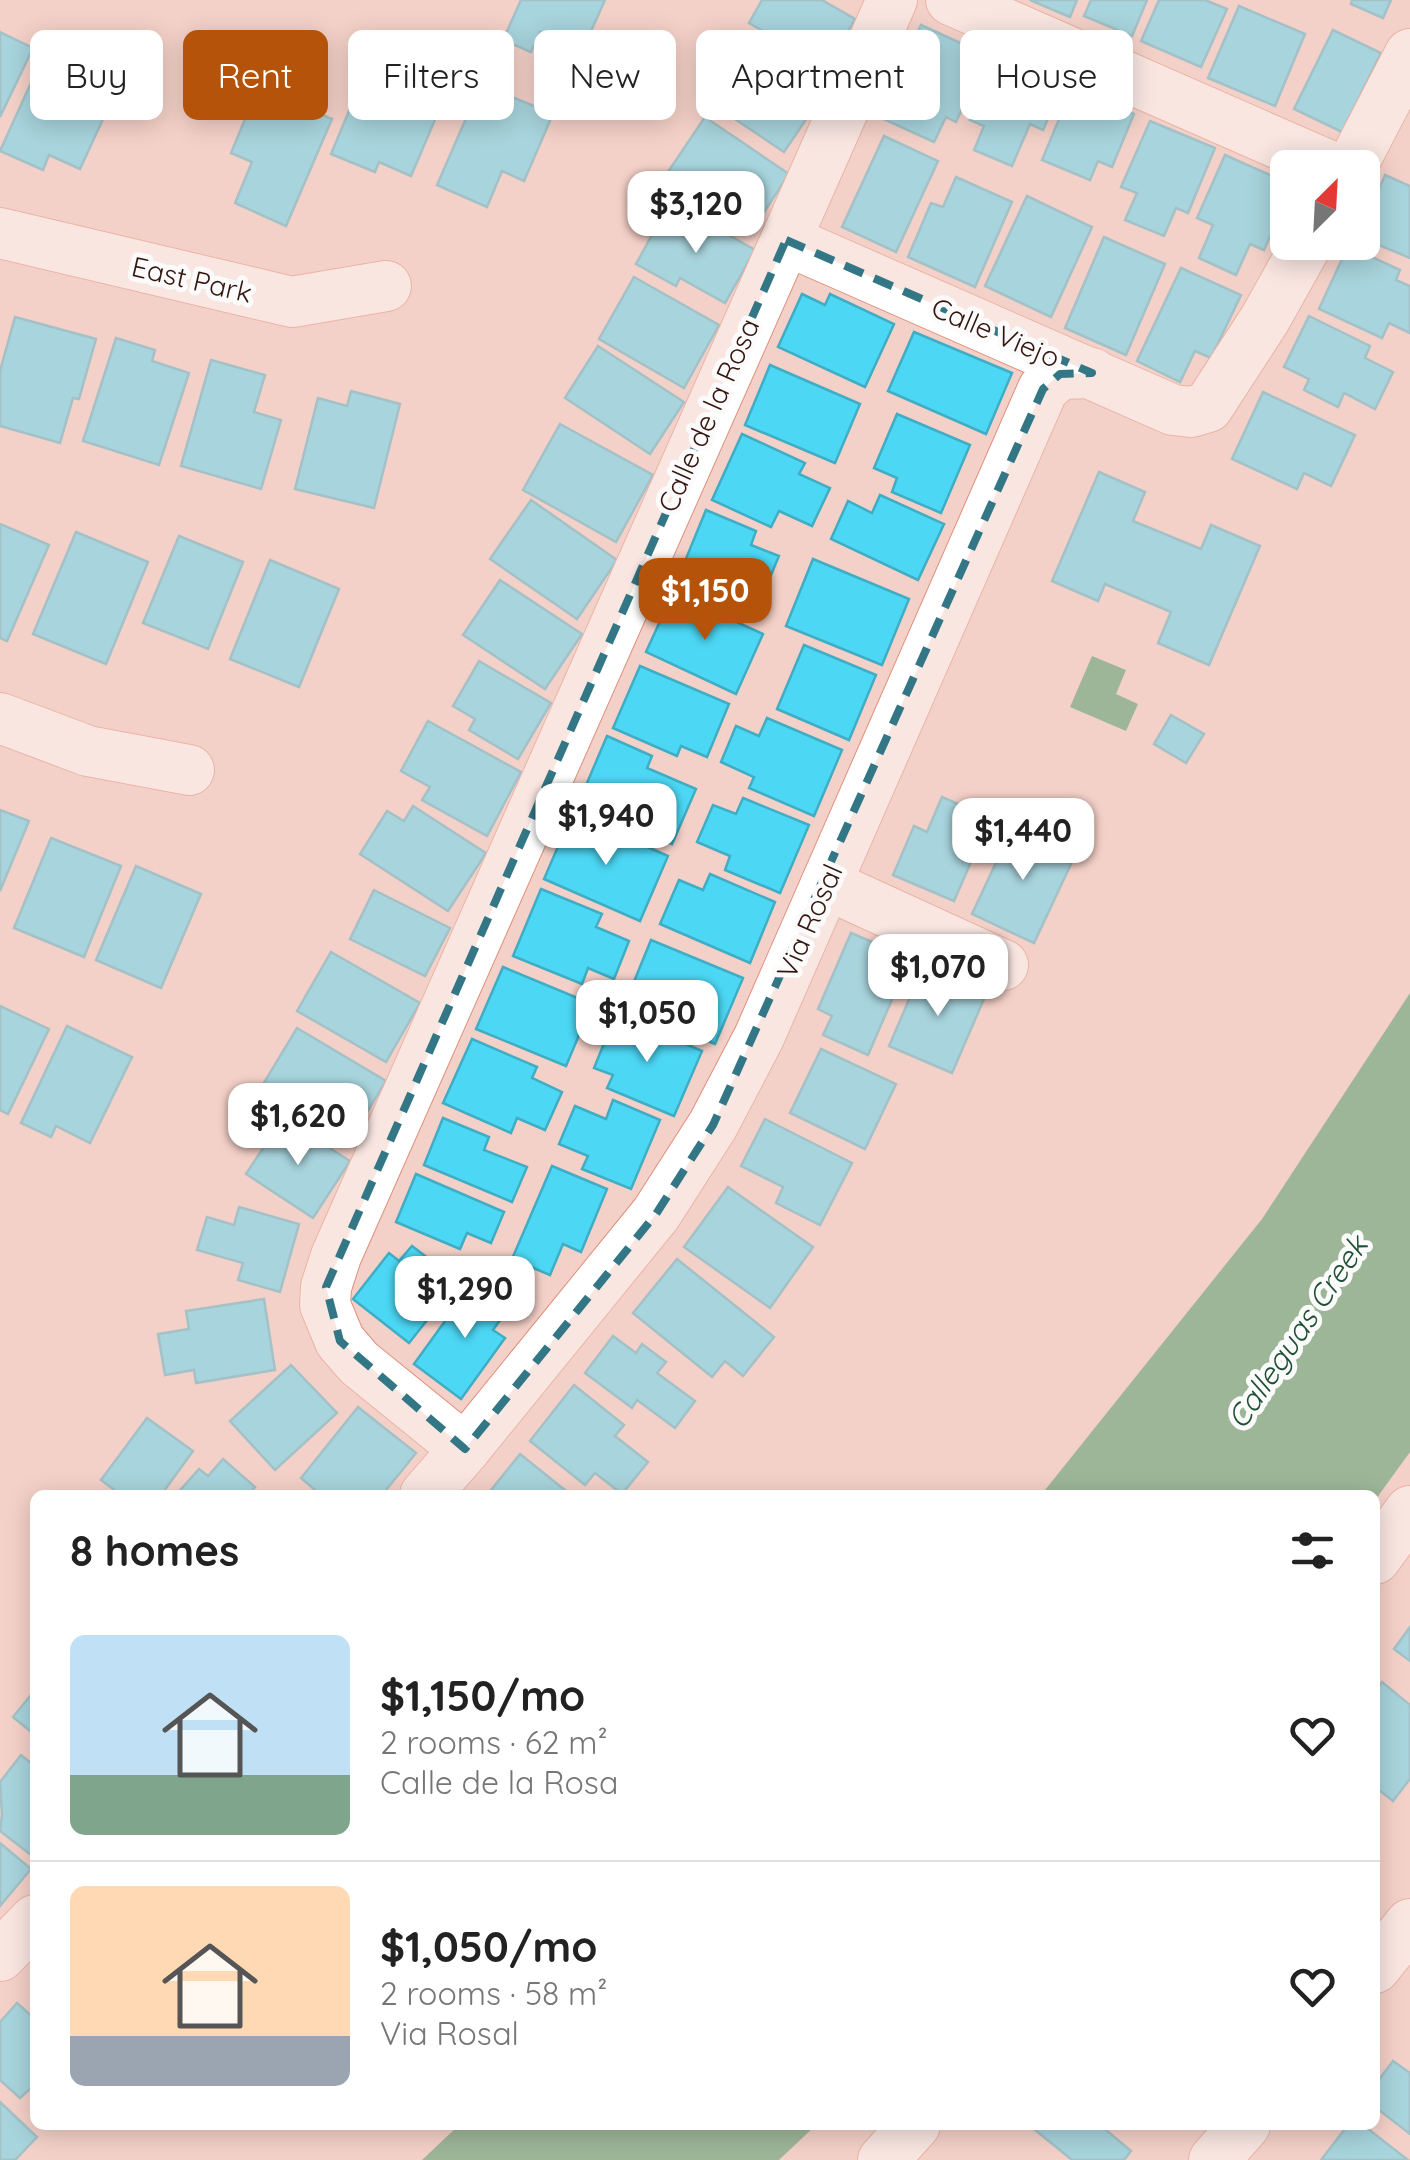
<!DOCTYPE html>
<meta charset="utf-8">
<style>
:root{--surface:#fff;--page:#f6f6f6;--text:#222;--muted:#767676;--line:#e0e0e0;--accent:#b45309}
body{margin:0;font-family:Quicksand,sans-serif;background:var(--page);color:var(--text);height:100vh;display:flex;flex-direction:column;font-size:38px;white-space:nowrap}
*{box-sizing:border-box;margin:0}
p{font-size:32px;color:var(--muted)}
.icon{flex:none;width:55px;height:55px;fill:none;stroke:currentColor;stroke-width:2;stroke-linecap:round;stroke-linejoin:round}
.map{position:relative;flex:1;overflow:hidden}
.side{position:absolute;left:30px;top:1490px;width:1350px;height:640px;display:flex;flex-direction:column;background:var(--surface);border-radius:15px;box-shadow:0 5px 25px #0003}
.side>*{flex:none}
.banner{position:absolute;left:30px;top:30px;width:1350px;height:90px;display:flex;gap:20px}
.needle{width:65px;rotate:24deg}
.controls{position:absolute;left:1270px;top:150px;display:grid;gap:20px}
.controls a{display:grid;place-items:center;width:110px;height:110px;border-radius:15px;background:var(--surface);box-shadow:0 5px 25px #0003;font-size:50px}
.price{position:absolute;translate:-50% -85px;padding:0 22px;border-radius:20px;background:#fff;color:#222;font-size:32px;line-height:65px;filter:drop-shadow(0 2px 5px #0008)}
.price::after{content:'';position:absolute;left:50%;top:60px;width:30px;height:22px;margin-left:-15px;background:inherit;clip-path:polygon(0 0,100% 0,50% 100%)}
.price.selected{background:var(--accent);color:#fff}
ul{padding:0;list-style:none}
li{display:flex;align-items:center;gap:30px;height:250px;padding:0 40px}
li+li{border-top:2px solid var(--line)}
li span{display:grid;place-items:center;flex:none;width:280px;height:200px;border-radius:15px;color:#555}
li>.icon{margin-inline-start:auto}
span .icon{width:120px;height:120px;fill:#fffc;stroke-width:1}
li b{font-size:42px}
h2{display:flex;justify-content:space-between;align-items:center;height:120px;padding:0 40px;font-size:42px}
.chip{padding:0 35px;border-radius:15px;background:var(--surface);box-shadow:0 5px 25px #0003;font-size:35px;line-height:90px}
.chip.selected{background:var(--accent);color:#fff}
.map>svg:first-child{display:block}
.water{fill:#36955e}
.building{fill:#4cd8f5;stroke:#40adc4;stroke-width:2.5}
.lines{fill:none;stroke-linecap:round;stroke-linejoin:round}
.minor-casing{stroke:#df8f7b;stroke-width:52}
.minor{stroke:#fff;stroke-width:50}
.marked{fill:none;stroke:#337786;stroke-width:8;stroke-dasharray:20 12;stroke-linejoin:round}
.labels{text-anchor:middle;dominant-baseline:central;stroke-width:10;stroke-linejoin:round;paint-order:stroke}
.street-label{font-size:28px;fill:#35160f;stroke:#fbfbfb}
.water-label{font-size:30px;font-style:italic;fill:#1f5032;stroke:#fbfbfb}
</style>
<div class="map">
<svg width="1410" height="2160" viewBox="0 0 1410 2160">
<rect width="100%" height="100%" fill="#f4d1c8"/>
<g class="water">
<path d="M1092,656L1126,670L1116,694L1138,704L1126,731L1070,707Z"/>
<path d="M1410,993V1452L1376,1499L1375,1495H1041L1262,1219Z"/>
<path d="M459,2125H816L779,2160H422Z"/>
</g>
<g class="building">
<path d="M521,0H605L582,51L540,32L531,52L503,40Z"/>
<path d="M762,0H822L855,19L820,81L766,50L773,37L749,23Z"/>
<path d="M1030,0H1077L1070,17Z"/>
<path d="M1091,0H1147L1132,36L1084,16Z"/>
<path d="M1159,0H1205L1227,9L1201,67L1141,41Z"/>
<path d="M1352,0H1391L1383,18L1351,4Z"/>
<path d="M1239,6L1305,34L1275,106L1208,78Z"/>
<path d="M921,25L987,55L956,122L946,117L934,142L879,117Z"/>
<path d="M1333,30L1381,53L1342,132L1294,109Z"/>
<path d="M0,32L33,48L0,117Z"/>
<path d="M746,46L821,97L784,152L708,101Z"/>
<path d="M46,50L119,84L80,169L49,155L43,170L0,151Z"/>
<path d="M998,54L1064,82L1043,130L1030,124L1012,166L974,150L984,126L970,120Z"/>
<path d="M372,56L448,89L411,176L379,162L375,172L331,154Z"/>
<path d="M481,84L553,114L524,181L502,171L487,207L437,185Z"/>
<path d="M258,88L332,119L286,226L235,203L252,162L231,153Z"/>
<path d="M1072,88L1134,114L1112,167L1098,161L1090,180L1042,160Z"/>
<path d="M705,117L789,174L753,229L668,172Z"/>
<path d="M1150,121L1215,148L1188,213L1176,208L1164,236L1125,220L1137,193L1121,187Z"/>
<path d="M884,136L938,161L896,252L842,227Z"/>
<path d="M1225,155L1288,183V197L1264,250L1250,244L1236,275L1199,258L1213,225L1197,218Z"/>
<path d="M1385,175L1410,186V258L1362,238V231Z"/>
<path d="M956,177L1012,202L975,287L908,257L931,203L943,207Z"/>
<path d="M1027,196L1092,227L1051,317L985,286Z"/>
<path d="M692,214L755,250L725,303L680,278L676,286L636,264L663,215L684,227Z"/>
<path d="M1104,237L1165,264L1126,355L1065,328Z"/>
<path d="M1348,246L1400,270L1396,280L1410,286V333L1389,323L1382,338L1319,309Z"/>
<path d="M1181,268L1241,295L1211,358L1195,351L1180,382L1137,361Z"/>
<path d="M634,277L719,325L684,388L599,339Z"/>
<path d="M802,294L825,305L830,294L894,324L865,387L778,347Z"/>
<path d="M1309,316L1370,346L1365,358L1393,372L1375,409L1344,393L1338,407L1304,390L1309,379L1284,367Z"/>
<path d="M15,317L96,339L79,399L73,398L60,443L0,426V371Z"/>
<path d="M914,332L1012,373L986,434L888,391Z"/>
<path d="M116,338L155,350L152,361L189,373L159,465L83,441Z"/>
<path d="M598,346L684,402L650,454L565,398Z"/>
<path d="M211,360L265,375L254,412L281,420L261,489L181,466Z"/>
<path d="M770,365L860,404L835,463L745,425Z"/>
<path d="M351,391L400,404L374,508L295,489L318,398L347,406Z"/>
<path d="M1263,392L1355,435L1331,486L1304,473L1297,489L1232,459Z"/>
<path d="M897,414L970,445L941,513L892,492L897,478L874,468Z"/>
<path d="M560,424L653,475L616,542L523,490Z"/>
<path d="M742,434L805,463L799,474L830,488L812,526L779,511L771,527L712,500Z"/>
<path d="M1099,472L1145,492L1133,521L1201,549L1211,525L1260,546L1209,665L1158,643L1171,612L1105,584L1098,601L1052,581Z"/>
<path d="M880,495L944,524L918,580L831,539L848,501L872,513Z"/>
<path d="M531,500L617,560L577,619L490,559Z"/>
<path d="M706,510L756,531L751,545L779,556L763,594L738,584L731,600L678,578Z"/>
<path d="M0,524L49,545L7,641L0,638Z"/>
<path d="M76,532L148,562L106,664L33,634Z"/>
<path d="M179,536L243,562L208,649L143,623Z"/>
<path d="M813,559L909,599L882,665L786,626Z"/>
<path d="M270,560L339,589L299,687L230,659Z"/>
<path d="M500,580L582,634L545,689L463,635Z"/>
<path d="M673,593L763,634L736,694L646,652Z"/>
<path d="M804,645L876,675L849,740L777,709Z"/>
<path d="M479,661L551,703L518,759L469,730L475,719L453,706Z"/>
<path d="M640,666L729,704L707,757L681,746L677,756L613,728Z"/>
<path d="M1171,715L1204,734L1186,763L1154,744Z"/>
<path d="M767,718L842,750L814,816L749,788L754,777L721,762L736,726L759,736Z"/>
<path d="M428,721L521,772L487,836L422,800L430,787L401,771Z"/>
<path d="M607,736L652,756L647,768L696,789L672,844L578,804Z"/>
<path d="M942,797L990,818L954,901L893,875L914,826L927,832Z"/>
<path d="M743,798L809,825L780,893L725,870L730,856L697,842L713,805L736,814Z"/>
<path d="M413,806L486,853L448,911L360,854L387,811L404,821Z"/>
<path d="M0,810L29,821L0,891Z"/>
<path d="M572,814L668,856L640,921L544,879Z"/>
<path d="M1016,820L1061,842L1054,856L1071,864L1034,943L972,914Z"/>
<path d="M51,838L121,866L84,957L14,928Z"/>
<path d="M136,866L201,894L161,988L96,960Z"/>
<path d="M710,874L775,902L750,963L660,924L679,880L703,890Z"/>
<path d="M541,889L602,914L596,927L629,941L614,979L588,968L582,984L513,956Z"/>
<path d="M374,890L450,928L425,976L350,939Z"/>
<path d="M851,933L910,958L868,1055L823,1035L832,1016L818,1009Z"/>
<path d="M651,940L743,978L715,1044L624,1006Z"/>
<path d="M331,952L420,1003L386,1062L297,1011Z"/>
<path d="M924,965L987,992L952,1073L889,1046Z"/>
<path d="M503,967L592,1004L566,1066L476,1029Z"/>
<path d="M0,1006L49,1029L8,1114L0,1110Z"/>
<path d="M616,1014L702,1051L674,1116L607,1088L613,1075L594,1068Z"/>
<path d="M67,1026L132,1057L90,1143L56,1126L51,1137L21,1123Z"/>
<path d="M297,1028L386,1081L347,1145L259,1091Z"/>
<path d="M472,1039L537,1067L532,1078L562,1092L545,1130L517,1118L511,1133L443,1103Z"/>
<path d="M821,1049L896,1084L865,1149L790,1113Z"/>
<path d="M613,1100L660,1120L631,1189L582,1169L588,1156L559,1144L575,1106L606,1119Z"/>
<path d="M283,1118L350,1161L313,1218L246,1174Z"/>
<path d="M443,1118L489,1137L484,1150L527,1167L512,1202L424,1165Z"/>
<path d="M765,1119L852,1163L820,1225L776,1203L783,1187L741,1166Z"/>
<path d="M552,1166L607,1189L581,1252L563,1244L550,1275L512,1259Z"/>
<path d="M416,1174L504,1212L491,1243L467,1233L460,1249L396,1222Z"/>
<path d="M728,1187L813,1247L770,1308L684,1247Z"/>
<path d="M239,1207L299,1224L280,1292L238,1280L243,1263L197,1250L207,1217L234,1225Z"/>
<path d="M412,1246L458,1281L409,1343L353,1299L389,1253L399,1261Z"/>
<path d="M677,1259L774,1337L743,1376L725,1361L712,1377L633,1313Z"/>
<path d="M474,1281L510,1306L493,1330L505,1338L461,1399L414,1364Z"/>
<path d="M264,1299L275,1370L196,1383L194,1370L165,1375L158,1334L189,1329L186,1311Z"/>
<path d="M613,1336L636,1353L642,1344L666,1362L657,1373L695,1401L675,1428L637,1400L632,1408L585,1373Z"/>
<path d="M291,1365L337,1413L275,1470L230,1421Z"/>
<path d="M574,1385L624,1425L615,1436L648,1462L622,1494L595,1473L585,1485L530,1441Z"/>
<path d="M358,1407L416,1453L382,1495H370L367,1492L365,1495H321L301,1478Z"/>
<path d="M147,1418L193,1451L161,1495H121L101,1480Z"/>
<path d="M520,1454L571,1495H487Z"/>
<path d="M223,1459L255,1487L248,1495H176L199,1469L208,1476Z"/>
<path d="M1410,1627V1661L1394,1649Z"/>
<path d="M1382,1682L1410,1705V1779L1393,1801L1375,1787V1691Z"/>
<path d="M35,1690V1735L13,1717Z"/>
<path d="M21,1755L35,1766V1858L0,1831L2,1815L0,1782Z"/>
<path d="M0,1843L31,1869L0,1906Z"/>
<path d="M17,2003L35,2019V2091L31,2088L20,2098L0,2080V2022Z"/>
<path d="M1393,2061L1410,2073V2134L1375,2107V2085Z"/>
<path d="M0,2102L37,2137L15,2160H0Z"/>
<path d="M1029,2125H1100L1131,2151L1124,2160H1072Z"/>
<path d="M1348,2125H1363L1408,2160H1321Z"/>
</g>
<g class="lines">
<g class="minor-casing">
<g id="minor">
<path d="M951,0L1334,168"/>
<path d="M1351,168L1410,54"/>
<path d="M0,233L292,302L386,286"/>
<path d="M786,240L1173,410L1191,412L1208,407L1265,319L1308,242"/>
<path d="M0,718L88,751L189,770"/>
<path d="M826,884L1003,965"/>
<path d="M465,1449L359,1363L340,1341L325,1305L326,1287L336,1256L892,0"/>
<path d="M425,1495L465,1449L656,1214L713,1125L759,1037L1043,389L1060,374L1092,373"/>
<path d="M1375,1559L1410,1511"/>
<path d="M0,1956L35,1920"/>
<path d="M1375,1968L1410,1924"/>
<path d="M883,2160L915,2125"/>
<path d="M1214,2160L1245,2125"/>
</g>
</g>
<use href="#minor" class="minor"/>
</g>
<path d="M0 0H1410V2160H0ZM786,240L1092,373L1060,374L1043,389L713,1125L656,1214L465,1449L340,1341L326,1287Z" fill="#f4d1c8" fill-opacity=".55" fill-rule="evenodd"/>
<path class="marked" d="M786,240L1092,373L1060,374L1043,389L713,1125L656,1214L465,1449L340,1341L326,1287Z"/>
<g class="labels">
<g class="street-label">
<text transform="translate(192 279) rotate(13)">East Park</text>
<text transform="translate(996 332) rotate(23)">Calle Viejo</text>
<text transform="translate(708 415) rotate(-66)">Calle de la Rosa</text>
<text transform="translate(809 921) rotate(-66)">Via Rosal</text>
</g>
<g class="water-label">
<text transform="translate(1297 1332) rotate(-56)">Calleguas Creek</text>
</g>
</g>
</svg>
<div class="controls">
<a><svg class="needle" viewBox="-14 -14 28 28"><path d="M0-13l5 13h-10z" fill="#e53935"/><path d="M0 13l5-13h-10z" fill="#767676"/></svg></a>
</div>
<b class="price" style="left:696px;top:256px">$3,120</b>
<b class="price selected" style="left:705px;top:643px">$1,150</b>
<b class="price" style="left:606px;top:868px">$1,940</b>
<b class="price" style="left:1023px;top:883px">$1,440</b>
<b class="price" style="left:938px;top:1019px">$1,070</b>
<b class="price" style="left:647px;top:1065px">$1,050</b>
<b class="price" style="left:298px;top:1168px">$1,620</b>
<b class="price" style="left:465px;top:1341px">$1,290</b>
<div class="banner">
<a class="chip">Buy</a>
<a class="chip selected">Rent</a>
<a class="chip">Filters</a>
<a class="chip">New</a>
<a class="chip">Apartment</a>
<a class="chip">House</a>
</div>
<section class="side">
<h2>8 homes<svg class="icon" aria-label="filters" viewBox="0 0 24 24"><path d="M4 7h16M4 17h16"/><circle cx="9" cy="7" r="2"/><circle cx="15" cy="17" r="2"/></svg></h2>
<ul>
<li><span style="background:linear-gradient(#bfe0f5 70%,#7fa58c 0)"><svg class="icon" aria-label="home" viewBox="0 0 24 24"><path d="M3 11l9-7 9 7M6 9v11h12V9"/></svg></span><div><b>$1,150/mo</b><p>2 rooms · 62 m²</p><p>Calle de la Rosa</p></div><svg class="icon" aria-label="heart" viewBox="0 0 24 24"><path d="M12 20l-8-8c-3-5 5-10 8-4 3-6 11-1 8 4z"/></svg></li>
<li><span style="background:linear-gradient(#ffd9b3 75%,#9aa5b1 0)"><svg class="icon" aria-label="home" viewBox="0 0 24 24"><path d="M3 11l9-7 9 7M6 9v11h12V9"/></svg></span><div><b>$1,050/mo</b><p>2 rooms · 58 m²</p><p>Via Rosal</p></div><svg class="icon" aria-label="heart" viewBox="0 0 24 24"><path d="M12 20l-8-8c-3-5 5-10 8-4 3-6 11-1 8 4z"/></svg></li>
</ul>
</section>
</div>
